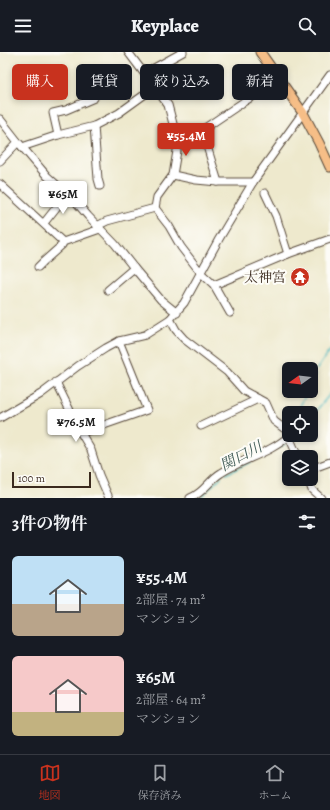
<!DOCTYPE html>
<html lang="ja">
<meta charset="utf-8">
<style>
:root{--surface:#171b24;--page:#242831;--text:#f1f3f6;--muted:#9ea1a6;--line:#363941;--accent:#c8321e}
body{margin:0;font-family:Alegreya,"Noto Serif JP",serif;background:var(--page);color:var(--text);height:100vh;display:flex;flex-direction:column;font-size:15px;white-space:nowrap}
*{box-sizing:border-box;margin:0}
p{font-size:13px;color:var(--muted)}
.icon{flex:none;width:22px;height:22px;fill:none;stroke:currentColor;stroke-width:2;stroke-linecap:round;stroke-linejoin:round}
.map{position:relative;height:446px;overflow:hidden}
.panel{display:flex;flex-direction:column;background:var(--surface);flex:1}
.panel>*{flex:none}
.guide{position:absolute;left:12px;top:12px;width:306px;height:36px;display:flex;gap:8px}
.needle{width:26px;rotate:255deg}
.fabs{position:absolute;left:282px;top:310px;display:grid;gap:8px}
.fabs a{display:grid;place-items:center;width:36px;height:36px;border-radius:6px;background:var(--surface);box-shadow:0 2px 6px #0003;font-size:20px}
.scale{position:absolute;left:12px;bottom:10px;width:79px;box-sizing:border-box;padding-left:4px;border:2px solid #3b2a1e;border-top:0;font-size:11px;line-height:14px;white-space:nowrap;color:#3b2a1e;-webkit-text-stroke:3px #fdfcf7;paint-order:stroke}
.price{position:absolute;translate:-50% -34px;padding:0 9px;border-radius:4px;background:#fff;color:#222;font-size:13px;line-height:26px;filter:drop-shadow(0 1px 2px #0008)}
.price::after{content:'';position:absolute;left:50%;top:24px;width:12px;height:9px;margin-left:-6px;background:inherit;clip-path:polygon(0 0,100% 0,50% 100%)}
.price.current{background:var(--accent);color:#fff}
ul{padding:0;list-style:none}
li{display:flex;align-items:center;gap:12px;height:100px;padding:0 12px}
li span{display:grid;place-items:center;flex:none;width:112px;height:80px;border-radius:6px;color:#555}
li>.icon{margin-inline-start:auto}
span .icon{width:48px;height:48px;fill:#fffc;stroke-width:1}
li b{font-size:17px}
h2{display:flex;justify-content:space-between;align-items:center;height:48px;padding:0 12px;font-size:17px}
.pill{padding:0 14px;border-radius:6px;background:var(--surface);box-shadow:0 2px 6px #0003;font-size:14px;line-height:36px}
.pill.current{background:var(--accent);color:#fff}
header{display:flex;justify-content:space-between;align-items:center;height:52px;padding:0 12px;background:var(--surface);font-size:18px;font-weight:800}
.menu{display:flex;justify-content:space-around;align-items:center;height:56px;border-top:1px solid var(--line);background:var(--surface);font-size:11px;color:var(--muted)}
.menu a{display:grid;justify-items:center;gap:2px}
.menu .current{color:var(--accent)}
.map>svg:first-child{display:block}
.lines{fill:none;stroke-linecap:round;stroke-linejoin:round}
.stream{stroke:#4bbac0;stroke-width:1.5}
.minor-casing{stroke:#564738;stroke-width:9}
.major-casing{stroke:#564738;stroke-width:11}
.minor{stroke:#fff;stroke-width:7}
.major{stroke:#f6be87;stroke-width:9}
.labels{text-anchor:middle;dominant-baseline:central;stroke-width:4;stroke-linejoin:round;paint-order:stroke}
.poi-label{font-size:14px;fill:#3b2a1e;stroke:#fdfcf7;text-anchor:end}
.water-label{font-size:15px;font-style:italic;fill:#415c57;stroke:#fdfcf7}
</style>
<header><svg class="icon" aria-label="menu" viewBox="0 0 24 24"><path d="M4 6h16M4 12h16M4 18h16"/></svg>Keyplace<svg class="icon" aria-label="search" viewBox="0 0 24 24"><circle cx="10" cy="10" r="6"/><path d="M15 15l6 6"/></svg></header>
<div class="map">
<svg width="330" height="446" viewBox="0 0 330 446">
<rect width="100%" height="100%" fill="#fdfcf7"/>
<filter id="ink" filterUnits="userSpaceOnUse"><feTurbulence type="fractalNoise" baseFrequency=".025" numOctaves="2"/><feDisplacementMap in="SourceGraphic" scale="8" xChannelSelector="R" yChannelSelector="G"/><feConvolveMatrix kernelMatrix="1 2 1 2 8 2 1 2 1" color-interpolation-filters="sRGB"/></filter>
<filter id="wash" filterUnits="userSpaceOnUse"><feTurbulence type="fractalNoise" baseFrequency=".012" numOctaves="4" result="noise"/><feDisplacementMap in="SourceGraphic" scale="16" xChannelSelector="R" yChannelSelector="G"/><feGaussianBlur stdDeviation="0.9" result="paint"/><feColorMatrix in="noise" values="0 0 0 0 0 0 0 0 0 0 0 0 0 0 0 0 0 1.4 0 .05"/><feComposite in="paint" operator="in"/></filter>
<g filter="url(#wash)">
<rect width="100%" height="100%" fill="#eee9cd"/>
<g class="lines">
<g class="stream">
<path d="M317,317L330,298"/>
<path d="M311,331L316,322"/>
<path d="M297,361L307,339"/>
<path d="M311,365L330,342"/>
<path d="M278,396L285,392"/>
<path d="M226,422L250,410"/>
<path d="M200,446L221,425"/>
</g>
</g>
</g>
<g filter="url(#ink)">
<g class="lines">
<g class="minor-casing">
<g id="minor">
<path d="M145,21L183,0"/>
<path d="M0,67L18,90L0,109"/>
<path d="M94,74L98,127L100,134"/>
<path d="M202,78L218,130"/>
<path d="M58,83L53,61L66,58L94,46"/>
<path d="M177,87L194,82L202,78L245,49L279,29"/>
<path d="M18,90L47,124L76,150L88,164L115,192L134,216L161,248L177,261"/>
<path d="M22,95L58,83L94,74L119,61L155,35"/>
<path d="M173,123L196,128L218,130H253"/>
<path d="M0,132L63,190L62,193L43,210L38,215"/>
<path d="M265,141L276,164L288,202"/>
<path d="M155,156L169,174L181,195L201,221L214,233L230,261"/>
<path d="M44,171L67,142"/>
<path d="M97,174L107,169L155,156L157,145L173,123L177,99V87L168,53L128,0"/>
<path d="M63,190L100,177"/>
<path d="M214,233L288,202L330,187"/>
<path d="M108,238L134,216"/>
<path d="M170,267L176,278L184,287L227,320L244,339L266,351L274,369L286,378L298,405"/>
<path d="M56,330L81,381L91,398L99,423L109,446"/>
<path d="M0,366L41,342L78,314L106,296L119,289L145,283L170,267L184,251L219,187L253,130L330,23"/>
<path d="M201,374L258,347"/>
<path d="M81,381L147,358L119,289"/>
<path d="M311,417L330,410"/>
<path d="M308,427L312,438L321,446"/>
<path d="M190,446C204,441 209,428 221,421C243,407 270,401 289,384"/>
</g>
</g>
<g class="major-casing">
<path id="major" d="M260,0L303,61L319,91L330,115"/>
</g>
<use href="#minor" class="minor"/>
<use href="#major" class="major"/>
</g>
</g>
<defs>
<g id="temple-disc" transform="scale(1)"><circle r="9.5" fill="#c8321e" stroke="#fdfcf7"/><path d="M0-6L5-2H3V0L6.5 2.5H4V6H1.5V3h-3V6H-4V2.5H-6.5L-3 0V-2H-5Z" fill="#fff"/></g>
</defs>
<g fill-rule="evenodd">
<use href="#temple-disc" x="300" y="225"/>
</g>
<g class="labels">
<g class="poi-label">
<text x="286" y="225">太神宮</text>
</g>
<g class="water-label">
<text transform="translate(241 404) rotate(-28)">関口川</text>
</g>
</g>
</svg>
<div class="fabs">
<a><svg class="needle" viewBox="-14 -14 28 28"><path d="M0-13l5 13h-10z" fill="#e53935"/><path d="M0 13l5-13h-10z" fill="#9ea1a6"/></svg></a>
<a><svg class="icon" aria-label="locate" viewBox="0 0 24 24"><circle cx="12" cy="12" r="6"/><path d="M12 2v4M12 18v4M2 12h4M18 12h4"/></svg></a>
<a><svg class="icon" aria-label="layers" viewBox="0 0 24 24"><path d="M12 4l9 5-9 5-9-5zM3 14l9 5 9-5"/></svg></a>
</div>
<div class="scale">100 m</div>
<b class="price current" style="left:186px;top:105px">¥55.4M</b>
<b class="price" style="left:63px;top:163px">¥65M</b>
<b class="price" style="left:76px;top:391px">¥76.5M</b>
<div class="guide">
<a class="pill current">購入</a>
<a class="pill">賃貸</a>
<a class="pill">絞り込み</a>
<a class="pill">新着</a>
</div>
</div>
<section class="panel">
<h2>3件の物件<svg class="icon" aria-label="filters" viewBox="0 0 24 24"><path d="M4 7h16M4 17h16"/><circle cx="9" cy="7" r="2"/><circle cx="15" cy="17" r="2"/></svg></h2>
<ul>
<li><span style="background:linear-gradient(#bfe0f5 60%,#b9a48a 0)"><svg class="icon" aria-label="home" viewBox="0 0 24 24"><path d="M3 11l9-7 9 7M6 9v11h12V9"/></svg></span><div><b>¥55.4M</b><p>2部屋 · 74 m²</p><p>マンション</p></div></li>
<li><span style="background:linear-gradient(#f6c9c9 70%,#c2b280 0)"><svg class="icon" aria-label="home" viewBox="0 0 24 24"><path d="M3 11l9-7 9 7M6 9v11h12V9"/></svg></span><div><b>¥65M</b><p>2部屋 · 64 m²</p><p>マンション</p></div></li>
</ul>
</section>
<nav class="menu">
<a class="current"><svg class="icon" aria-label="map" viewBox="0 0 24 24"><path d="M3 6l6-2 6 2 6-2v14l-6 2-6-2-6 2zM9 4v14M15 6v14"/></svg>地図</a>
<a><svg class="icon" aria-label="saved" viewBox="0 0 24 24"><path d="M7 4h10v16l-5-4-5 4z"/></svg>保存済み</a>
<a><svg class="icon" aria-label="home" viewBox="0 0 24 24"><path d="M3 11l9-7 9 7M6 9v11h12V9"/></svg>ホーム</a>
</nav>
